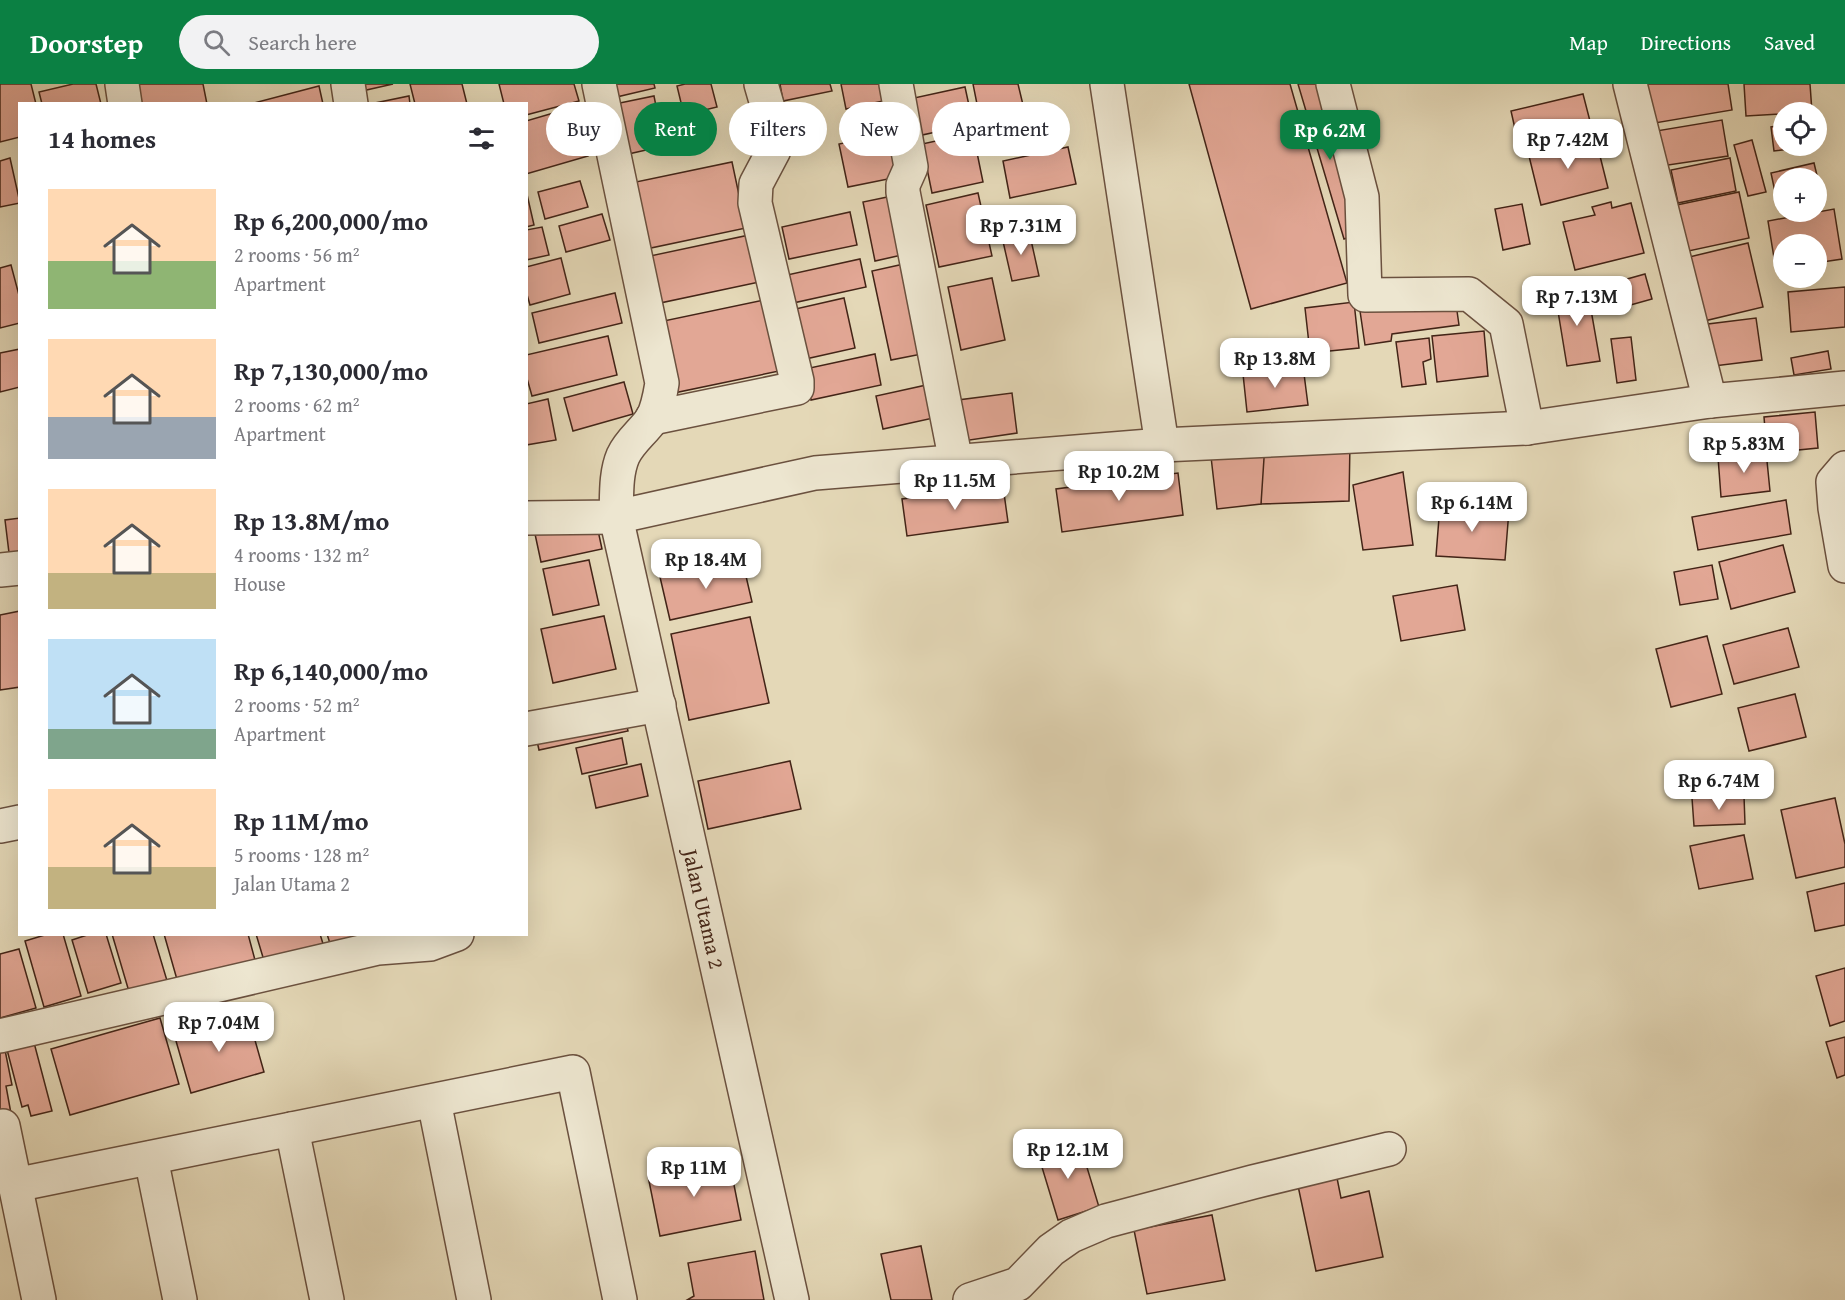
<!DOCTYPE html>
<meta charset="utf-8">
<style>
:root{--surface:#fff;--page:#f2f2f3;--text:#2b2b33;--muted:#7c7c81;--accent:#0b8043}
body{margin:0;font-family:"Gentium Book Plus",serif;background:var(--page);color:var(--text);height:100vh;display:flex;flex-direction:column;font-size:22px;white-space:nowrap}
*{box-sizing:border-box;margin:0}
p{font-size:20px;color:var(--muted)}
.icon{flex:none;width:33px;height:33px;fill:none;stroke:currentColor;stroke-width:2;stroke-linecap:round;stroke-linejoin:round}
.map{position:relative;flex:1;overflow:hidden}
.drawer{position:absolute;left:18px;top:18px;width:510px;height:834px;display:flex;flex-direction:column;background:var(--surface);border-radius:0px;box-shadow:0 6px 24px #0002}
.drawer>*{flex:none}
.guide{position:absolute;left:546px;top:18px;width:570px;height:54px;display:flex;gap:12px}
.buttons{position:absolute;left:1773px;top:18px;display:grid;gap:12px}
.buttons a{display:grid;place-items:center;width:54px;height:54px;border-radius:50%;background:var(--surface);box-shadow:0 6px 24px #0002;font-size:30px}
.price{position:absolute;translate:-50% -51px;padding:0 14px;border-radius:12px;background:#fff;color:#222;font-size:20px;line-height:39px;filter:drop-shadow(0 2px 3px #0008)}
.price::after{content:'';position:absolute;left:50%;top:36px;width:18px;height:14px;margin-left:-9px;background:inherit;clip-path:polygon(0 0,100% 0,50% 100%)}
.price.current{background:var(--accent);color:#fff}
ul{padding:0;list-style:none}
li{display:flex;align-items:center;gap:18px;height:150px;padding:0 30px}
li span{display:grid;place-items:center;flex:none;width:168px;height:120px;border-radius:0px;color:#555}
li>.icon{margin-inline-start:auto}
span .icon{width:72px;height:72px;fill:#fffc;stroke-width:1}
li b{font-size:26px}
h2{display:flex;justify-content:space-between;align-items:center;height:72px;padding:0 30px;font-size:26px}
.tag{padding:0 21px;border-radius:27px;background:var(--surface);box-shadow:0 6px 24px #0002;font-size:21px;line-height:54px}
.tag.current{background:var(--accent);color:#fff}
header{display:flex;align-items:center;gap:36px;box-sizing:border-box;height:84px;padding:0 30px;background:var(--accent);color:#fff}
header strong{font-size:28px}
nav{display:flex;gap:33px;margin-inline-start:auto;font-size:21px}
.search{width:420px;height:54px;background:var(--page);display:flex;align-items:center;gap:15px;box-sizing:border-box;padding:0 21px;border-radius:33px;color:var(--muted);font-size:22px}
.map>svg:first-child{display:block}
.building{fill:#e2a795;stroke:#432417;stroke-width:1.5}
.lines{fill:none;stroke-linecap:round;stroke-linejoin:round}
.minor-casing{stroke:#6b513f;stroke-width:36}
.minor{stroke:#ede6d0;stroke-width:33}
.labels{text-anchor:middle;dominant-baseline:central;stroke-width:5;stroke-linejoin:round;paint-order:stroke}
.street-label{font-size:21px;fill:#432417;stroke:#ede6d0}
</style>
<header>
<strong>Doorstep</strong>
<div class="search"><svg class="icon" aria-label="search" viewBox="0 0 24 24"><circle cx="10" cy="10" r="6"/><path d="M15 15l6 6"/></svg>Search here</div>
<nav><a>Map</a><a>Directions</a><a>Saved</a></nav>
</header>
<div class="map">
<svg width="1845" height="1216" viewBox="0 0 1845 1216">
<rect width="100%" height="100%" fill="#e4d8b7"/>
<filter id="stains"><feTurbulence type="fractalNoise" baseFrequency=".00333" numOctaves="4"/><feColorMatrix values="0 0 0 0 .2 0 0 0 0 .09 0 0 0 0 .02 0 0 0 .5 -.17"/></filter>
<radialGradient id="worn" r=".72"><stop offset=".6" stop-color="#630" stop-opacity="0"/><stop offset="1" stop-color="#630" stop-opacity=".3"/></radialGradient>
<g class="building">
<path d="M0,0H31L36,20H20V53L0,58Z"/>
<path d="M73,0H96L101,20H42L39,8Z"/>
<path d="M124,0H203L207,20H129Z"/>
<path d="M351,0H393L353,9Z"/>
<path d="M410,0H462L467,20H415Z"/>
<path d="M499,0H574L579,17L526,31V20H504Z"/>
<path d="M604,0H654L655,4L608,15Z"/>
<path d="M685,0H711L717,23L684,31L677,2Z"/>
<path d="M780,0H830L832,7L783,17Z"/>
<path d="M841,0H894L897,14L846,25Z"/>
<path d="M973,0H1018L1024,25L980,35Z"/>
<path d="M1189,0H1290L1347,199L1251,225Z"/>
<path d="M1298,0H1317L1362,149L1344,155Z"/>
<path d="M1642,0H1728L1732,26L1649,40Z"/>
<path d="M1744,0H1810L1812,28L1746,32Z"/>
<path d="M319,2L323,20H250Z"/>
<path d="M965,3L973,40L922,51L914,14Z"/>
<path d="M1583,10L1591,41L1518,58L1511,27Z"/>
<path d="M409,12L410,20H370Z"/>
<path d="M654,12L664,62L615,73L605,22Z"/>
<path d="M574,23L588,72L526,90V37Z"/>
<path d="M1722,36L1728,72L1655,83L1650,48Z"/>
<path d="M1784,41V62H1816L1774,67L1771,43Z"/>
<path d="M893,49L903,92L848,103L839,60Z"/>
<path d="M973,49L983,98L932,109L922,60Z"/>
<path d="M1595,52L1608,104L1541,121L1528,68Z"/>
<path d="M1752,56L1766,108L1748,112L1734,61Z"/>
<path d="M1068,63L1076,100L1010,114L1003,77Z"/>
<path d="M10,74L20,119L0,123V77Z"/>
<path d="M1730,74L1736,107L1678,119L1671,86Z"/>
<path d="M732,78L746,144L646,165L631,99Z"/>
<path d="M1814,79L1822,112L1816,114V94H1784V121L1778,122L1771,89Z"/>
<path d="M580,97L588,123L545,135L538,108Z"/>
<path d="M526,106L534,141L526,143Z"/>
<path d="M1739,108L1749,154L1684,168L1667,123Z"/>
<path d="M978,109L992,172L939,183L926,121Z"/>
<path d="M902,110L915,168L875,177L863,118Z"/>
<path d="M1611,118L1612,124L1631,119L1644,169L1575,186L1563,138L1595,131L1592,123Z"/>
<path d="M1522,120L1530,160L1503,166L1495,125Z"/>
<path d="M1834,125L1842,175L1816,179V160H1784V185L1776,186L1768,137Z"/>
<path d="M850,128L857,161L789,175L782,143Z"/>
<path d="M602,130L610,156L566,168L559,142Z"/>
<path d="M542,143L549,171L526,176V146Z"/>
<path d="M1029,147L1039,192L1012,197L1002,153Z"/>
<path d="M754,150L764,197L660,219L650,172Z"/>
<path d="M1748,159L1763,223L1700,238L1685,174Z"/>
<path d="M561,174L570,210L530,221L526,207V183Z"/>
<path d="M860,175L866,203L793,219L787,191Z"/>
<path d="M913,178L932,268L891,276L872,187Z"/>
<path d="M11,181L20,215V239L0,244V184Z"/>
<path d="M1645,190L1652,215L1609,227L1602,202Z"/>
<path d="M992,194L1005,256L961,266L948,203Z"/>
<path d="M1587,203L1600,277L1567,282L1555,209Z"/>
<path d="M1845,203V243L1791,248L1788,208Z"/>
<path d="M615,209L622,239L539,259L532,229Z"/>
<path d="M1455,213L1459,241L1392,250L1391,257L1365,261L1360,227Z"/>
<path d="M844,214L855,264L801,276L791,226Z"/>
<path d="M769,215L784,286L669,310L654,239Z"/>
<path d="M1354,218L1359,264L1310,269L1305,224Z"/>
<path d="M1756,234L1762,276L1706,283L1700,241Z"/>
<path d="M1484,247L1488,292L1437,298L1432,252Z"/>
<path d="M608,252L617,291L532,312L526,291V271Z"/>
<path d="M1631,253L1636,296L1617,299L1611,255Z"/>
<path d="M1429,254L1431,275L1423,278L1426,300L1402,303L1396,258Z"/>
<path d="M20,265V303L0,308V269Z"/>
<path d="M1828,267L1831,285L1794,291L1791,274Z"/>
<path d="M875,270L881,301L811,316L805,285Z"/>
<path d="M1303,282L1308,321L1247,328L1243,290Z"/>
<path d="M624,298L633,330L573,347L564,314Z"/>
<path d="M931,300L938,333L883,345L876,312Z"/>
<path d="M1012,309L1017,349L963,357L958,316Z"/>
<path d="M548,315L556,356L526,361V320Z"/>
<path d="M1815,328L1818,364L1767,369L1764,333Z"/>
<path d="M1350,358L1349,417L1261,420V359Z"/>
<path d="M1265,359L1261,420L1217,425L1210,364Z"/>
<path d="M1766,367L1770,407L1721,413L1718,373Z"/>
<path d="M1403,388L1413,461L1363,466L1353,401Z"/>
<path d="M1178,389L1183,431L1062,448L1056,405Z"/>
<path d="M1003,402L1008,438L907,452L902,415Z"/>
<path d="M1786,416L1791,450L1698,466L1692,433Z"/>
<path d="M1440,421L1509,426L1505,476L1436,472Z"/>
<path d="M20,434V475L10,477L5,436Z"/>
<path d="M596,437L602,465L541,478L535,450Z"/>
<path d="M1783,461L1795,508L1731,525L1719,478Z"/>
<path d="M742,475L752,518L670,536L660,493Z"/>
<path d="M589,476L599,521L553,531L543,485Z"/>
<path d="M1712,481L1718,515L1680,521L1674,488Z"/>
<path d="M1457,501L1465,546L1401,557L1393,512Z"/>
<path d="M20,527V603L0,606V531Z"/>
<path d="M604,532L616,585L553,599L541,545Z"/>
<path d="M750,533L769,619L689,636L671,550Z"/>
<path d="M1788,544L1799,583L1734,600L1723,561Z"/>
<path d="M1707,552L1722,610L1671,623L1656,565Z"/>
<path d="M1795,610L1806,653L1749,667L1738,624Z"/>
<path d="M624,630L628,647L539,666L535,648Z"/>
<path d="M622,654L627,680L582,690L576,664Z"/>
<path d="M790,677L801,725L708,745L698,697Z"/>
<path d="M641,680L648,712L596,724L589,692Z"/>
<path d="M1744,712L1745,740L1694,742L1692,714Z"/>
<path d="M1835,714L1845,760V783L1796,794L1781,726Z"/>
<path d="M1744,751L1753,795L1699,805L1690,762Z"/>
<path d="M1845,799V841L1815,847L1807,808Z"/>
<path d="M48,850H63L81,912L44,923L25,857Z"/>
<path d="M90,850H106L121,899L88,909L72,856Z"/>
<path d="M112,850H153L168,900L130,911Z"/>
<path d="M164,850H248L255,876L178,899Z"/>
<path d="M256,850H320L324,863L265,880Z"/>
<path d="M327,850H362L364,857L332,866Z"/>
<path d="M19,865L36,924L0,934V870Z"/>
<path d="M1845,884V937L1830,942L1816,892Z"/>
<path d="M247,928L264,988L191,1009L174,950Z"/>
<path d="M160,934L179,1000L70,1031L51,965Z"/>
<path d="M32,951L52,1027L31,1032L28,1021L22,1023L5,958Z"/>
<path d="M1845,953V991L1837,994L1826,958Z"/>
<path d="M5,966L12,1001L6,1002L12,1035L0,1037V967Z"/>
<path d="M1079,1057L1099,1123L1058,1136L1038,1070Z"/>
<path d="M729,1076L741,1136L660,1152L648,1092Z"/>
<path d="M1336,1089L1341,1114L1369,1107L1383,1173L1316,1187L1297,1097Z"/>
<path d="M1212,1131L1225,1196L1147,1210L1134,1146Z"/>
<path d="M921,1162L932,1216H891L881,1170Z"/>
<path d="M755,1167L764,1216H687L694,1212L688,1179Z"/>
</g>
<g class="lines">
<g class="minor-casing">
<g id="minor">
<path d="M122,0L125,20"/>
<path d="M348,0L351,20"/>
<path d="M599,0L662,299C660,311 658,324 652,335C643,348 630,357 623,372C615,391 617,413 616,433L792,1216"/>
<path d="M896,0L911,83L903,101V108L956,378"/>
<path d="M1107,0L1162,361"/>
<path d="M1333,0L1362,113L1365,211L1469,210L1506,240L1527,344"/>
<path d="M1630,0L1710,317"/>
<path d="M652,334L797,304V297L755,119L756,100L774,66V45L761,0"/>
<path d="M1845,384L1833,398L1835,424L1845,482"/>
<path d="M526,434L616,433L815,389L1162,361L1527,344L1710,317L1845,304"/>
<path d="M0,486L20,484"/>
<path d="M526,645L659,621"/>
<path d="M0,742L20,738"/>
<path d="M0,952L378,864L430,860L457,850"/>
<path d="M434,1017L474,1216"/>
<path d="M3,1042L39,1216"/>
<path d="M292,1045L327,1216"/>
<path d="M151,1074L180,1216"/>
<path d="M15,1101L573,988L620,1216"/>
<path d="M970,1216L1018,1200L1051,1166L1071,1152L1106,1137L1253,1098L1389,1065"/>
</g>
</g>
<use href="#minor" class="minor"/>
</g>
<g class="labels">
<g class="street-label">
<text transform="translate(704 825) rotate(77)">Jalan Utama 2</text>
</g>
</g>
<rect width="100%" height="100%" filter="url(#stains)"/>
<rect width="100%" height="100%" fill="url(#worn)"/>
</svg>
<div class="buttons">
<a><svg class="icon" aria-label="locate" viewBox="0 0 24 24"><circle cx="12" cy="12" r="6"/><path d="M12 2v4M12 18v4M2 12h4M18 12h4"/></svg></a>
<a>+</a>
<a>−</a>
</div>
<b class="price current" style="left:1330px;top:77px">Rp 6.2M</b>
<b class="price" style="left:1568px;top:86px">Rp 7.42M</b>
<b class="price" style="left:1021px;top:172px">Rp 7.31M</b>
<b class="price" style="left:1577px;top:243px">Rp 7.13M</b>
<b class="price" style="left:1275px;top:305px">Rp 13.8M</b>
<b class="price" style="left:1744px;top:390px">Rp 5.83M</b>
<b class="price" style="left:1119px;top:418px">Rp 10.2M</b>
<b class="price" style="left:955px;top:427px">Rp 11.5M</b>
<b class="price" style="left:1472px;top:449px">Rp 6.14M</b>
<b class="price" style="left:706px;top:506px">Rp 18.4M</b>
<b class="price" style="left:1719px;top:727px">Rp 6.74M</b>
<b class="price" style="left:219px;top:969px">Rp 7.04M</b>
<b class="price" style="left:1068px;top:1096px">Rp 12.1M</b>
<b class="price" style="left:694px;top:1114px">Rp 11M</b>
<div class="guide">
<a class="tag">Buy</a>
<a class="tag current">Rent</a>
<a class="tag">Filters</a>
<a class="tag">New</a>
<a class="tag">Apartment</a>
</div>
<section class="drawer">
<h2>14 homes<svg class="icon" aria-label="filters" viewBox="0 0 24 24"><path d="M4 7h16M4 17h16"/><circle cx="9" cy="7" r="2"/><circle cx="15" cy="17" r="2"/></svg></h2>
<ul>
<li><span style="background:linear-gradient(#ffd9b3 60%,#8fb573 0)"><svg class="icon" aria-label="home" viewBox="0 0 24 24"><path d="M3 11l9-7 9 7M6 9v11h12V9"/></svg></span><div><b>Rp 6,200,000/mo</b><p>2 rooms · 56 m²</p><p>Apartment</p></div></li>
<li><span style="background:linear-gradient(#ffd9b3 65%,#9aa5b1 0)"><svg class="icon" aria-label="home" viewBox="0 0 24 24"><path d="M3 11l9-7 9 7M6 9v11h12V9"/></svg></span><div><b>Rp 7,130,000/mo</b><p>2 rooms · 62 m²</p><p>Apartment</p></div></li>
<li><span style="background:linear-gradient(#ffd9b3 70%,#c2b280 0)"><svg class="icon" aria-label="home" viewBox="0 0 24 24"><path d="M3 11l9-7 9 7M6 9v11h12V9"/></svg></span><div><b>Rp 13.8M/mo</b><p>4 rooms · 132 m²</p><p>House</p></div></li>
<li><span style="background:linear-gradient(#bfe0f5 75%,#7fa58c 0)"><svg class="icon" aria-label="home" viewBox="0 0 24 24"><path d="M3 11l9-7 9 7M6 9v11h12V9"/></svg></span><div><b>Rp 6,140,000/mo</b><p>2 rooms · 52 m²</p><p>Apartment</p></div></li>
<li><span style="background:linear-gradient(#ffd9b3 65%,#c2b280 0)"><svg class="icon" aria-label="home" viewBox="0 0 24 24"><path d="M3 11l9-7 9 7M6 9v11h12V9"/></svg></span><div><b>Rp 11M/mo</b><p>5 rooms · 128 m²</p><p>Jalan Utama 2</p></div></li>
</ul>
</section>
</div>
